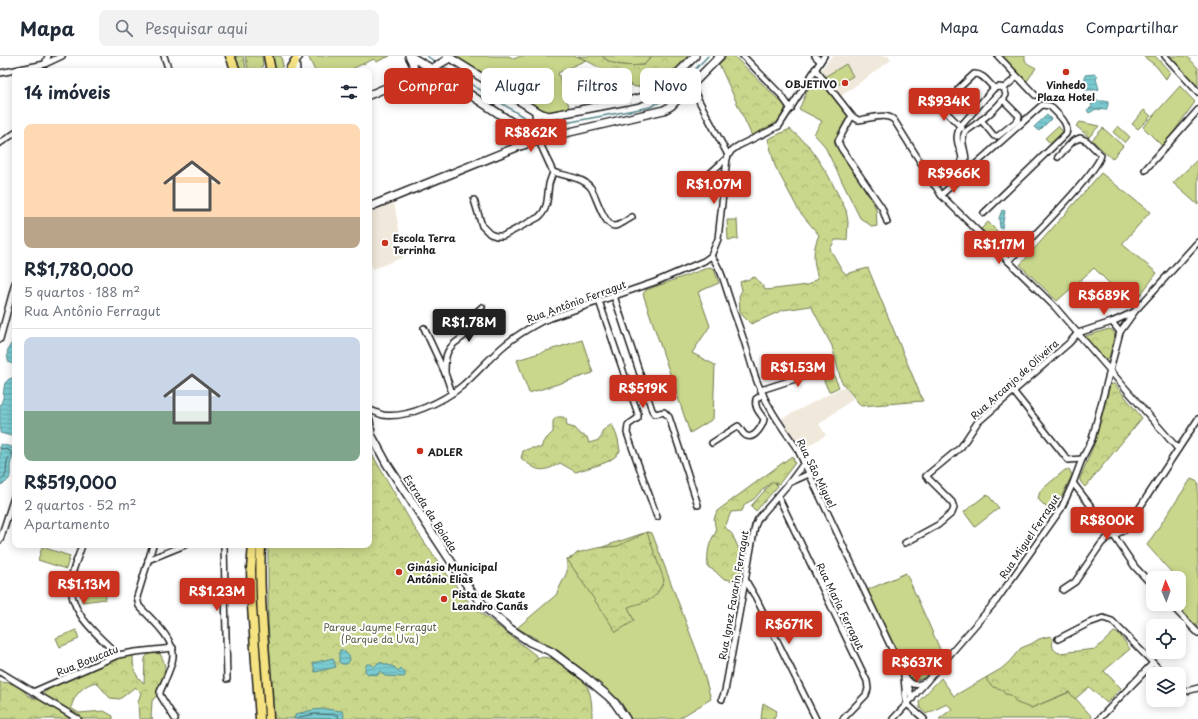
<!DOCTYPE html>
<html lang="pt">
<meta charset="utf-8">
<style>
:root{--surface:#fff;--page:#f2f2f3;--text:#1f2937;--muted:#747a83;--line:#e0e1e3;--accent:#c8321e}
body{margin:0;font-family:"Playpen Sans",sans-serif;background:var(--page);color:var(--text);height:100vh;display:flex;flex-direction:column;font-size:15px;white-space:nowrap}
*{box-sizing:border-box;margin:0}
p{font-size:13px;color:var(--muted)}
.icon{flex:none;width:22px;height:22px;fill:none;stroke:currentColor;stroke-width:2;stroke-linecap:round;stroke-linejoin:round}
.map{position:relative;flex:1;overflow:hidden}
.drawer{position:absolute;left:12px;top:12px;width:360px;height:480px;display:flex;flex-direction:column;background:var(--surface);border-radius:8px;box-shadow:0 2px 10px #0003}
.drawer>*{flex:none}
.hud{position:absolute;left:384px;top:12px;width:380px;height:36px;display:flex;gap:8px}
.needle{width:26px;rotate:358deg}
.controls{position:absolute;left:1146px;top:515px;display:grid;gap:8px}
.controls a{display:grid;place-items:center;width:40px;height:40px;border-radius:8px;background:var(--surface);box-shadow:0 2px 10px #0003;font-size:20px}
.price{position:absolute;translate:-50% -34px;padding:0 9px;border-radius:4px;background:var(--accent);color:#fff;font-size:13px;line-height:26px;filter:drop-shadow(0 1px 2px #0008)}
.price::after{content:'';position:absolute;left:50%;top:24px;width:12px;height:9px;margin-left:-6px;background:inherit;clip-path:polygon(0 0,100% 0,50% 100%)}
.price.on{background:#222;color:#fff}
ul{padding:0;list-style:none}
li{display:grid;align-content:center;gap:8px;height:212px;padding:0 12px}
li+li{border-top:1px solid var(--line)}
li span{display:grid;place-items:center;height:124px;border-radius:8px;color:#555}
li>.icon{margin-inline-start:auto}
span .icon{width:72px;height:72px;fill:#fffc;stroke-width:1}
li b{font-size:17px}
h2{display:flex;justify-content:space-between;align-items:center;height:48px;padding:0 12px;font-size:17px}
.pill{padding:0 14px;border-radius:8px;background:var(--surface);box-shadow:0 2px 10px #0003;font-size:14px;line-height:36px}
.pill.on{background:var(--accent);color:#fff}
header{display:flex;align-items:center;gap:24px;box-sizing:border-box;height:56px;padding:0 20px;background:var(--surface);border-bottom:1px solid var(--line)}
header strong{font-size:19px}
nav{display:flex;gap:22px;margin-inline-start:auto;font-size:14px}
.search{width:280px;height:36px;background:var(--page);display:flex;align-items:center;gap:10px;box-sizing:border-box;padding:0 14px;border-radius:8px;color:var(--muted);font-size:15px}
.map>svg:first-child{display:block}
.built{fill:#f0e8da}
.grass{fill:#c8d78b;stroke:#727a54}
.forest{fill:url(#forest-crowns);stroke:#727a54}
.water{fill:url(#water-rules);stroke:#548589}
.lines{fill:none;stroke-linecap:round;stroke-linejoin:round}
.shore{stroke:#426264;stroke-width:1}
.stream{stroke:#548589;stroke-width:1.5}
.street-casing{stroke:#1c1c1c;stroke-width:8}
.secondary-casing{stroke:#1c1c1c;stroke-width:10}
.primary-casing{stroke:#1c1c1c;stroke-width:11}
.street{stroke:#fff;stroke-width:5}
.secondary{stroke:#fff;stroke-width:7}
.primary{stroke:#f5e382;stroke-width:8}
.poi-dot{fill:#c8321e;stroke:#fff;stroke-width:1.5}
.labels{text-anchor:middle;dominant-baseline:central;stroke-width:4;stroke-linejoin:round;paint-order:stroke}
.poi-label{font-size:10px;font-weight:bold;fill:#1c1c1c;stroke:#fff;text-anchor:start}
.street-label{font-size:10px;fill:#1c1c1c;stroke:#fff}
.park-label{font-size:10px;fill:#585d43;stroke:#fff}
</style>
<header>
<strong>Mapa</strong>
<div class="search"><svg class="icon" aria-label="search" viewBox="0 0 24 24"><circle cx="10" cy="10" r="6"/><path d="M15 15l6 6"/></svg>Pesquisar aqui</div>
<nav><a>Mapa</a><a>Camadas</a><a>Compartilhar</a></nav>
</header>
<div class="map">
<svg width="1198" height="663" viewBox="0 0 1198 663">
<defs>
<pattern id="forest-crowns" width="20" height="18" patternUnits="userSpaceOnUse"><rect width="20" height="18" fill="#c8d78b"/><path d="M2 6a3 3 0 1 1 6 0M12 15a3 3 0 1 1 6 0" fill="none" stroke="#abb877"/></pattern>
<pattern id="water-rules" width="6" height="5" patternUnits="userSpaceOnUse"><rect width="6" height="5" fill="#7acbd1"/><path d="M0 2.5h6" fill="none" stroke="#69aeb3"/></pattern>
</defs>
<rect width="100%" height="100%" fill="#fff"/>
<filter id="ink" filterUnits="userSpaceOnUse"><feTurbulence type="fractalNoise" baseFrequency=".025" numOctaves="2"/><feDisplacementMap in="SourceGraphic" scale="8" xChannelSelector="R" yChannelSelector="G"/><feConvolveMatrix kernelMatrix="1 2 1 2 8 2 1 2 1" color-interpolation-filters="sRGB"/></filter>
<g filter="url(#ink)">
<g class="built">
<path d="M832,0H888L891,4L841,40L821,14Z"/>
<path d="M394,147L404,201L373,213L369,202V157Z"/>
<path d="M845,330L853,343L819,368L826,379L801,394L781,363Z"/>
</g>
<g class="grass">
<path d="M308,0H390L376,6L374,3L347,15H315Z"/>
<path d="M455,0H509L514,3L520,0H576L586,4L558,17L569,50C564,59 551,57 542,55Z"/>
<path d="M602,0H652L644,9C630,10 613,11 602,0Z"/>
<path d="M1001,0H1025C1024,8 1030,8 1036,12L1027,25Z"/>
<path d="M1168,0H1187L1198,12V32Z"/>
<path d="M846,8L853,20L834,31L826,20Z"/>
<path d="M816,23L820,25L848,60L835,83V89L854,116L876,152L877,170L873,171L860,162L824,89L814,78L822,65L799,53L812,25Z"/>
<path d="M1180,30L1195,46L1163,91L1143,71Z"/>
<path d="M1144,54L1151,60L1138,73L1132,68Z"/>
<path d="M1058,70L1063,76L1051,88L1045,82Z"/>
<path d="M1118,70L1130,81L1125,87L1113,76Z"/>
<path d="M1103,72L1123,90L1112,103L1092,84Z"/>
<path d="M1198,103V149L1173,127Z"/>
<path d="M1101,117L1150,156L1122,188L1157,217L1132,250L1094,212L1057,245L1020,209Z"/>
<path d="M727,164H737L738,183L728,184Z"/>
<path d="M988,166L998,176L992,183L981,173Z"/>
<path d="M710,211L714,213L719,227L698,236L710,270L692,297L715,309L713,363L690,377L643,238L646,234Z"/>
<path d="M582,284L593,317L529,337L517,304Z"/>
<path d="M832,315L839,331L829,336L821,318Z"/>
<path d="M1069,413L1072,419L1053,458L1038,443L1040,435L1065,414Z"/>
<path d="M1191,423L1198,426V572L1175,548H1179V522H1167L1172,517L1147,489Z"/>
<path d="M987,438L999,452L975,471L964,456Z"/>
<path d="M647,476L652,477L699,601L711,643L678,663H631L621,646L560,596L517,572L556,539L567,516V503Z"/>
<path d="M42,491L70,500L66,513L38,504Z"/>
<path d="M906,517L943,600C934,612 928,625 912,624L907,618L865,535Z"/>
<path d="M105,531L106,543L82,546L80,534Z"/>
<path d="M76,574L79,583L60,591L56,582Z"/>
<path d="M987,621L1031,652L1070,636L1092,661L1091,663H939L952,653L947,648L926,658L920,652L919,645L941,622L954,640Z"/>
</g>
<g class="forest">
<path d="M233,0H243L247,15H240Z"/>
<path d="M245,0H262L263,8L261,15H249Z"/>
<path d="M271,0H281L283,10L278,15H275Z"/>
<path d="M578,0H602C613,11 630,10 644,9L652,0H688L662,28L635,31Z"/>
<path d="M727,0H734L785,50V54L776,69L752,80L719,8Z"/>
<path d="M1143,0H1155L1170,16L1166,23L1156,10Z"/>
<path d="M1080,66L1099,70L1089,81L1076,70Z"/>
<path d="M790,73L809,90L828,119L846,154L848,166L847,184H835L830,193L842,214L846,218L868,212L923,345L861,350L841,325L832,290L811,250L783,254L751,268L740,257L739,240L742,234L740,226L755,221L766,234L808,229L818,222C813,206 812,194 819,179L799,155L775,110L768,83Z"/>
<path d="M1109,273L1112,274L1115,278L1109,302L1107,304H1102L1085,283L1086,280Z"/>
<path d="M1112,328H1115L1142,362L1085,431L1080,425V422L1095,386L1110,329Z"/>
<path d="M557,361H563L566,363L567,370L575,372L580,378L587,381L589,387L599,384L602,380V375L612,368L618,383L620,395C611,409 591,410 576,416L560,407C541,418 537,415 521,402L523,395L531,392H541L543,386L553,376V365Z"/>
<path d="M369,393L414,471L443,513L472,550L538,601L534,606C536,605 537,603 539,602C553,597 583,619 588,632C592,642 592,652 592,663H273L268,565V489H369Z"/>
<path d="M792,400L795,407L779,428L774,426L778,430L756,455L751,450L773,425L760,436L754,443L745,448L742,455L731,456L725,471L732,478L743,502L738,526L722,522L715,515L708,511C707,498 708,487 716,476L714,463L717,455Z"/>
<path d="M647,476L664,524C655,546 649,544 628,551L634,565L616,576L567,503L572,502L577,497L597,492L618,490Z"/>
<path d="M1114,576L1119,578L1130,593L1104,615L1121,632L1107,647L1089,631L1075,643L1069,636L1031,652L1017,647L1011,639L1005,638L1001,633L993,631L987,625V621L1001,613L1009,606L1021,592L1031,588L1039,583L1050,580L1053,583C1052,590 1052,594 1059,597L1096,593Z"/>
<path d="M127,595L133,599C133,612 134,619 144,627L145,602L151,595L160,598C170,613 164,632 152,645L151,662L153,663H139L138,646L141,637L135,631L120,643L110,642L96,626C83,629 74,639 71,652L79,657L104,655L113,660V663H0V626C11,627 17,628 26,634L24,635L27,639L36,643C51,630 69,621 88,613C100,608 118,605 127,595Z"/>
<path d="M763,647L777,655L774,663H761Z"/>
</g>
<g class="water">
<path d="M1095,18L1098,20L1096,23L1099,33L1097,34H1085V19Z"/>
<path d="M1090,40L1098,45H1104L1108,46V49L1106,54L1096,53L1089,57L1087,54L1092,51L1091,47L1088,43Z"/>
<path d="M1047,59L1051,63L1039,75L1034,71Z"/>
<path d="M1002,154L1005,155L1002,172H1000L999,162Z"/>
<path d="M15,284V309L9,306C5,297 8,290 15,284Z"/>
<path d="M15,321V381L0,377V350L3,342L4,332L5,327L9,323Z"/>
<path d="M0,388L12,391L15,394C15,399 12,401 11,406C8,416 15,424 0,429Z"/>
<path d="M340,594H343L349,600L350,604L347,608H342L339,606V597Z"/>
<path d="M333,602L336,611L315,616L313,607Z"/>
<path d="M379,606L394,611L398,615L401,612L405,617V620L403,621L385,620L380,615L378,619L368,618L365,615V612L367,608H371L374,611Z"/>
<path d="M325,653L342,655L344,659L343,663H294L296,658L313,654Z"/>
</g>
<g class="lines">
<g class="shore">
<path d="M0,392L10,395L12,397C10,400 7,403 7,406C5,414 9,420 0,425"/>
<path d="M298,663L299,661L316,658L338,659L339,663"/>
</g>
<g class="stream">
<path d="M427,0L437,7"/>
<path d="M442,10L533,67"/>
<path d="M539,69L544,71L650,51L667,42L708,0"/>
</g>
<g class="street-casing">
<g id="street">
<path d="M164,0L169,15"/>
<path d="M743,0L781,39L791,53"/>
<path d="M815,0L820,5"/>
<path d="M998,0L1035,39"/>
<path d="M1165,0L1198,36"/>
<path d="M45,8L48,0"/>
<path d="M815,13L852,60L858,64C869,63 886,56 894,64L941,139L1055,251L1178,393"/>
<path d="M0,17L45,8L62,0"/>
<path d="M691,30L728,99"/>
<path d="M1004,32L1017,21"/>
<path d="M940,50L962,72"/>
<path d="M975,52L959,39L958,36V33L974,18C982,17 988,26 994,32"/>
<path d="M852,60L838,85L841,92L882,152L887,166"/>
<path d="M981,64L994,80H998L1018,64L1019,60L1003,44"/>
<path d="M0,87L15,77"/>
<path d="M1145,114L1198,54"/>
<path d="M553,116C565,120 583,121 591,132C596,139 604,171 615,170C621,169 627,164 632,161"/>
<path d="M707,120L727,102L731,95L738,90L779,70L824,0"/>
<path d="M934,129L960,112C974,102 957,90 965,76C979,66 997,54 1006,39L1004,32L999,31L994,32L960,71C951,89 967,95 960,112"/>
<path d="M941,139L1042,49L1050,50C1057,58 1070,67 1066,78L984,157"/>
<path d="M474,144L482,170L490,178L496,180H503L539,161C549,152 547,140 549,128C550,124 552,120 553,116L538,83"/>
<path d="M711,200C721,212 724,226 729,241C734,258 741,274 746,291C749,299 751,308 754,317C763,345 781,370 798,394L907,625L912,643"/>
<path d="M1008,205C1024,190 1098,116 1101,99L1087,85L1080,82L1073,85L1058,101"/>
<path d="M614,240L652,354L655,358L664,356L669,361L698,449"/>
<path d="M599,245L638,358V362L628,369L627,377L657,461"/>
<path d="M1112,266L1120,276"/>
<path d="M424,272L445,317L452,337"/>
<path d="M0,283L15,227"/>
<path d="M445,317C445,302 445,293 459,284C462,281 467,279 469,276C473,272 470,265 472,260L482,251"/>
<path d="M761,334L820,315"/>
<path d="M1013,335L1068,404L1082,403"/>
<path d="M369,354C374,355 379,358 383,359C407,363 444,345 462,330C477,317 490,301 506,288C517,279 529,272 542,265L655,226L704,205L711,200L718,183L727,102"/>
<path d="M712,387L738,370C741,373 743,379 747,380C755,383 763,369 764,363C759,356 754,351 756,343L763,338"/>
<path d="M791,426L809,418"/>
<path d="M1073,427L1114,480L1135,511L1153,530"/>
<path d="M778,440L867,625L868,633L866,639L843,663"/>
<path d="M0,484L15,438"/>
<path d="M905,487L938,469L952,457L954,452L952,446L926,420L961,391L977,367L1069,287L1078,277L1112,266L1134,256"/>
<path d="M82,489C79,500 72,513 71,524C68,557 97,578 118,599"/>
<path d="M153,489L137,541L139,550C151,563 175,583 173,601C172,611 164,626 160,636V639L175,663"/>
<path d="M224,489L227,623"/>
<path d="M148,504L185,489"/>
<path d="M746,525L756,542L816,663"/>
<path d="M1063,534L1075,526L1101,488L1106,483L1125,474L1198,363"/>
<path d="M1170,548L1198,577"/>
<path d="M1058,583L1089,567L1103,562L1112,565L1164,618"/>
<path d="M0,616L78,663"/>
<path d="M904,621L906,644L907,648L924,663"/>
<path d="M908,624C913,630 918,630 925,626"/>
<path d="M1179,633L1187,635L1198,632"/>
<path d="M33,636L118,599L135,596L173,592"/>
<path d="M722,643L725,635L755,470L758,463L790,426L804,407"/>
<path d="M893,663L907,648L996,545L1061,453L1073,427L1082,403L1092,383L1120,276L1135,255L1198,186"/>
<path d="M1099,663L1153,607"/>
</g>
</g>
<g class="secondary-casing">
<g id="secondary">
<path d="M409,0C414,8 415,12 411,21"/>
<path d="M410,0L427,10L522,73C534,79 544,81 557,79L664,54L671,50L720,0"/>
<path d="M447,0L536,55L542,58L549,60L637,43L651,38L664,31L695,0"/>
<path d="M296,15L295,5L299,0"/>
<path d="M369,39L431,13L450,2"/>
<path d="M530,81C537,74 537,64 536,55"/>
<path d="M369,151L517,91L547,82"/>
<path d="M369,364L371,378"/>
<path d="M369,375L387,408L460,519L471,535L488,554L509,572L530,586L552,596L585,621L608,640L615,647L626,663"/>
</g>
</g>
<g class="primary-casing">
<g id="primary">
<path d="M230,0L236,15"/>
<path d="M268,0L271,15"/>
<path d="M289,15L295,5"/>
<path d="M253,489L251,513L252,550L260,663"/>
<path d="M261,489C258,547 267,605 269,663"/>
</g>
</g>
<use href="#street" class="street"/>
<use href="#secondary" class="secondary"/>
<use href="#primary" class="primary"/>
</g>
</g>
<g class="poi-dot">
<circle cx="1066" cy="16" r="4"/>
<circle cx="845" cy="27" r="4"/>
<circle cx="385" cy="187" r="4"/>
<circle cx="420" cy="395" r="4"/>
<circle cx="399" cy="516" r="4"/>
<circle cx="444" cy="543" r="4"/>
</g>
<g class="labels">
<g class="poi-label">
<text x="837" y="27" text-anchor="end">OBJETIVO</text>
<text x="1066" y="28" text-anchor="middle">Vinhedo<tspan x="1066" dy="12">Plaza Hotel</tspan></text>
<text x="393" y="181">Escola Terra<tspan x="393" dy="12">Terrinha</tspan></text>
<text x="428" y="395">ADLER</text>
<text x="407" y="510">Ginásio Municipal<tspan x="407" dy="12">Antônio Elias</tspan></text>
<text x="452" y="537">Pista de Skate<tspan x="452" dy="12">Leandro Canãs</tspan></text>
</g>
<g class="street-label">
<text transform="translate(576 245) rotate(-20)">Rua Antônio Ferragut</text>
<text transform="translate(1014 323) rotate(-42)">Rua Arcanjo de Oliveira</text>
<text transform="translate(817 417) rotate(64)">Rua São Miguel</text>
<text transform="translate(431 457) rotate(57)">Estrada da Boiada</text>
<text transform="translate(1029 480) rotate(-56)">Rua Miguel Ferragut</text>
<text transform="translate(733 539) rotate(-80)">Rua Ignez Favarin Ferragut</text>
<text transform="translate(841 550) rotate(64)">Rua Maria Ferragut</text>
<text transform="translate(87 604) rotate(-22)">Rua Botucatu</text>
</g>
<g class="park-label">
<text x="380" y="570">Parque Jayme Ferragut<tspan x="380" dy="12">(Parque da Uva)</tspan></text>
</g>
</g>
</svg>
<div class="controls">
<a><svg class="needle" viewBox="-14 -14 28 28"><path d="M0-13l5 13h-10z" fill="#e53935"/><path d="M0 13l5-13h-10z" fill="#747a83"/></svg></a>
<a><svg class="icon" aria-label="locate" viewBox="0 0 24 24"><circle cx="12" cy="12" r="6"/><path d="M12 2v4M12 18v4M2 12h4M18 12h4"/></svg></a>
<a><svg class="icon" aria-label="layers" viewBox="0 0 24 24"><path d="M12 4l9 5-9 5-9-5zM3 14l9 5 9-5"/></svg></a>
</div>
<b class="price" style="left:944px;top:66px">R$934K</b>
<b class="price" style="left:531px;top:97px">R$862K</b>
<b class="price" style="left:954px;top:138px">R$966K</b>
<b class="price" style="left:714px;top:149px">R$1.07M</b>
<b class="price" style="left:999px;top:209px">R$1.17M</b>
<b class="price" style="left:1104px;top:260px">R$689K</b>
<b class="price on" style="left:469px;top:287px">R$1.78M</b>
<b class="price" style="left:798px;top:332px">R$1.53M</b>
<b class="price" style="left:643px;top:353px">R$519K</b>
<b class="price" style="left:1107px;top:485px">R$800K</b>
<b class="price" style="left:84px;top:549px">R$1.13M</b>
<b class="price" style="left:217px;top:556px">R$1.23M</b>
<b class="price" style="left:789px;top:589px">R$671K</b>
<b class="price" style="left:917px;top:627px">R$637K</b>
<div class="hud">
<a class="pill on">Comprar</a>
<a class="pill">Alugar</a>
<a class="pill">Filtros</a>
<a class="pill">Novo</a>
</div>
<section class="drawer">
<h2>14 imóveis<svg class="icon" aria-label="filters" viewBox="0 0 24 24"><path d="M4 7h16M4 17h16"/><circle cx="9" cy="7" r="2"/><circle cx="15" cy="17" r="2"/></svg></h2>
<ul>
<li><span style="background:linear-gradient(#ffd9b3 75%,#b9a48a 0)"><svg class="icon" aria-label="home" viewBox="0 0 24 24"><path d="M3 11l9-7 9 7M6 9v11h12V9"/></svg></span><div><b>R$1,780,000</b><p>5 quartos · 188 m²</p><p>Rua Antônio Ferragut</p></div></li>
<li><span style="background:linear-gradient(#c9d6e8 60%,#7fa58c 0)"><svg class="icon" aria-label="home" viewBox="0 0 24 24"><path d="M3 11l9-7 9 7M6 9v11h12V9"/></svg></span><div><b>R$519,000</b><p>2 quartos · 52 m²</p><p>Apartamento</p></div></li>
</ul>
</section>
</div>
